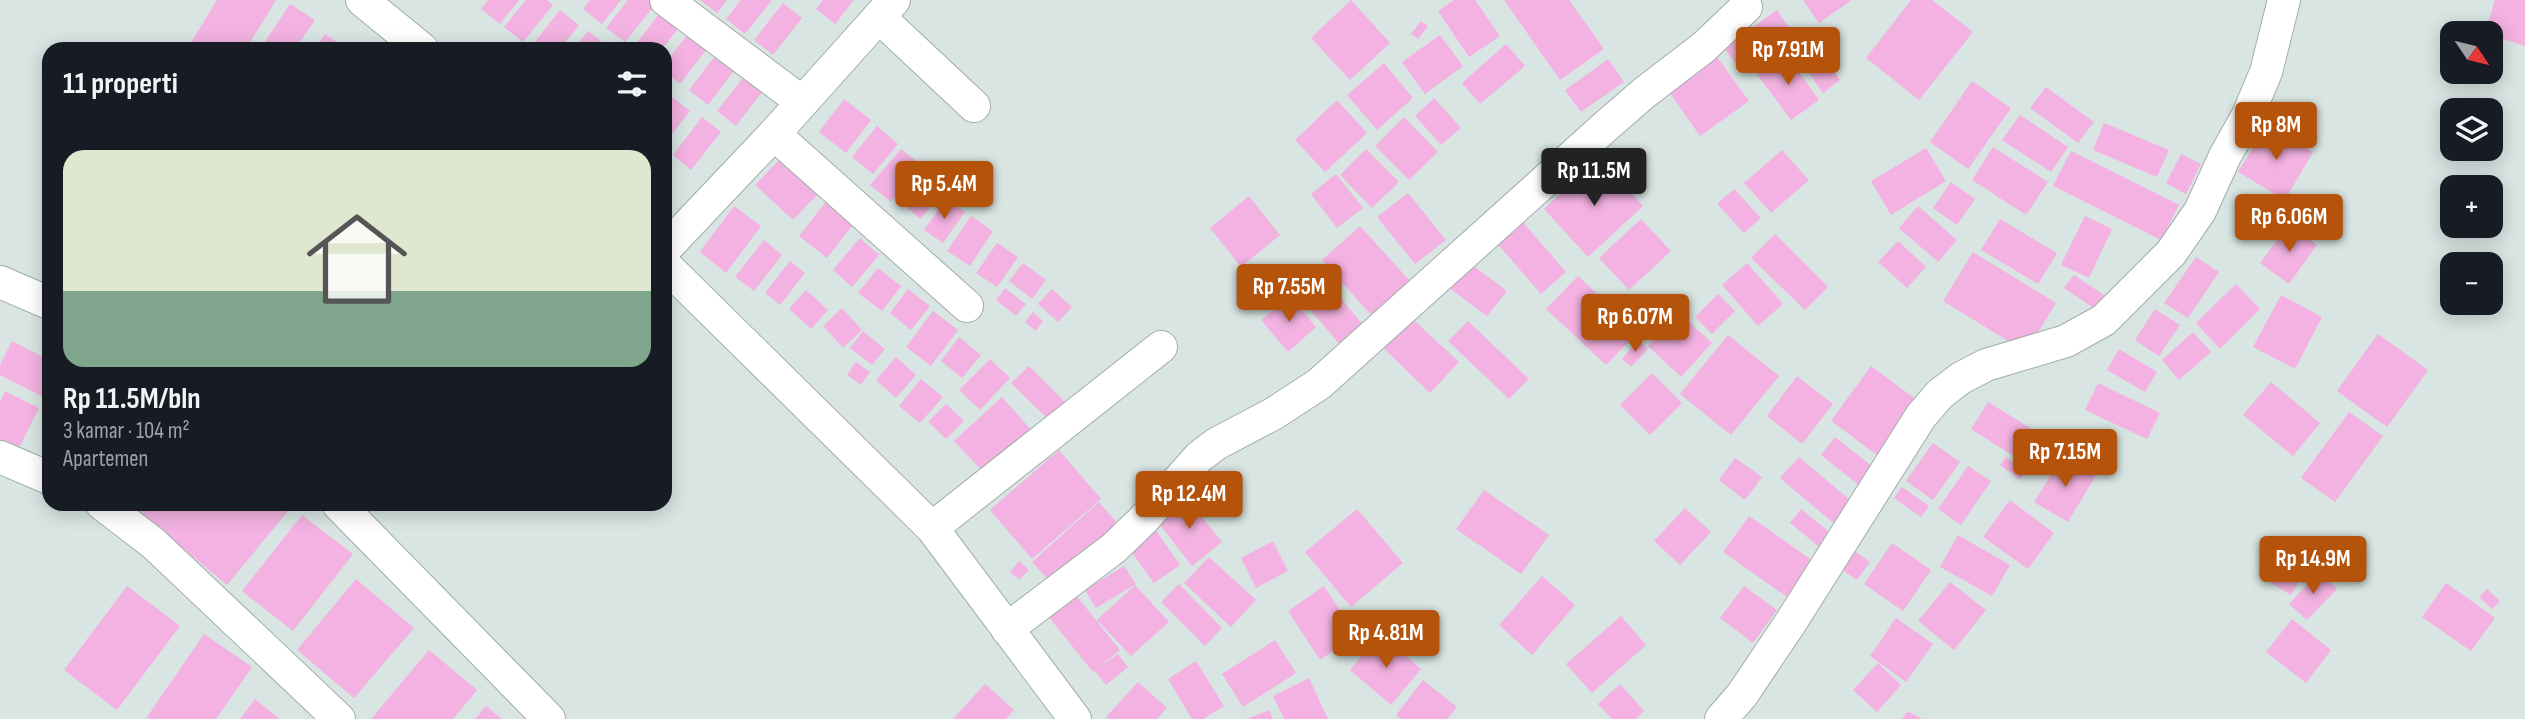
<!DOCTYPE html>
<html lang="id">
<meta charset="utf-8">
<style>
:root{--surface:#171b24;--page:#242831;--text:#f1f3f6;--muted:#9ea1a6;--line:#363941;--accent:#b45309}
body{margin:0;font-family:"Sofia Sans Condensed",sans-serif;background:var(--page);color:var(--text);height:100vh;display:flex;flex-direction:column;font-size:26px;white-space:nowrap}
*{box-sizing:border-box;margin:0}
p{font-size:23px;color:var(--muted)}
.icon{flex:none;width:38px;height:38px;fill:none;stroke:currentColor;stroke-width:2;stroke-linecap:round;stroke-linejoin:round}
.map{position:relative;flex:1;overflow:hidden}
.details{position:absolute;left:42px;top:42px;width:630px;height:469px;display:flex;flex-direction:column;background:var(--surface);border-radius:21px;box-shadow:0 4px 18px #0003}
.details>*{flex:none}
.needle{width:46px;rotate:125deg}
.tools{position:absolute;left:2440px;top:21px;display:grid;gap:14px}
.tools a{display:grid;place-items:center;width:63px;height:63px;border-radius:14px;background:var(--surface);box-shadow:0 4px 18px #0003;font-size:35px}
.price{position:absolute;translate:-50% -60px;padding:0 16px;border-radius:7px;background:var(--accent);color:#fff;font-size:23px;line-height:46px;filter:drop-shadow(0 2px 4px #0008)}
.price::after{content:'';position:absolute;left:50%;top:42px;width:21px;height:16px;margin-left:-10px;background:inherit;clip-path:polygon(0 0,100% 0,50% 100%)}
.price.selected{background:#222;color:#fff}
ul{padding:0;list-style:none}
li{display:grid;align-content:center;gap:14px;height:371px;padding:0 21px}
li+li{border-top:2px solid var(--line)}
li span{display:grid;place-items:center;height:217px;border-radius:21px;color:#555}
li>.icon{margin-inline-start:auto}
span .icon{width:126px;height:126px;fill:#fffc;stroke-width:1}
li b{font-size:30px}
h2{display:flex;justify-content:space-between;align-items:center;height:84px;padding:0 21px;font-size:30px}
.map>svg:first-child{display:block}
.building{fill:#f3b2e1}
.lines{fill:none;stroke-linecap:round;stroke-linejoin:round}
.street-casing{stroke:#a0adab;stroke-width:34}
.street{stroke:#fff;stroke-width:32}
</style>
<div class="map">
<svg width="2525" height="719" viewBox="0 0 2525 719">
<rect width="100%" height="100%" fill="#d8e5e3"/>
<g class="building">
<path d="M217,0H276L246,49H187Z"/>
<path d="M488,0H519L500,24L481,9Z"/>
<path d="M526,0H547L553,5L523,42L504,27Z"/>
<path d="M590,0H621L602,24L583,9Z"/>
<path d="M628,0H648L655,5L625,42L606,28Z"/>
<path d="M700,0H727L717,13Z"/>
<path d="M741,0H772L745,34L726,19Z"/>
<path d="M823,0H854L835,24L816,9Z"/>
<path d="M1351,0L1390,43L1350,80L1311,38Z"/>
<path d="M1454,0H1475L1500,36L1469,57L1438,11Z"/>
<path d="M1504,0H1569L1604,49L1560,80Z"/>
<path d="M1803,0H1852L1819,23Z"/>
<path d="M1911,0H1932L1973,32L1919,100L1866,58Z"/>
<path d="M2495,0H2525V46L2485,33Z"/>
<path d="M783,3L802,18L773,55L754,40Z"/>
<path d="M290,4L315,20L295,49H260Z"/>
<path d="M560,10L579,25L560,49H533L531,47Z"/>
<path d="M662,10L681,25L662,49H634L633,48Z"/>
<path d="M1777,10L1792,32L1740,70L1724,48Z"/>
<path d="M1421,21L1428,26L1418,39L1411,34Z"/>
<path d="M588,31L607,46L605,49H574Z"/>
<path d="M690,31L709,46L680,84L665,72V64Z"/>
<path d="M325,34L347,49H315Z"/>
<path d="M1440,35L1463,66L1425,94L1402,62Z"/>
<path d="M1809,36L1840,80L1823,93L1791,48Z"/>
<path d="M1506,44L1525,66L1480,104L1462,83Z"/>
<path d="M718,52L737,67L708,105L689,90Z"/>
<path d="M1785,53L1819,100L1791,120L1757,74Z"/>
<path d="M1715,54L1749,101L1700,136L1667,89Z"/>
<path d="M1608,59L1624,82L1581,112L1565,90Z"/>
<path d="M1384,63L1413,98L1377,130L1347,95Z"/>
<path d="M746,74L765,88L736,126L717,111Z"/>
<path d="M1972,81L2011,108L1968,169L1930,142Z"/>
<path d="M2046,87L2094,122L2078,143L2030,108Z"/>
<path d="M671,96L690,111L665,143V104Z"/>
<path d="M1434,98L1461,128L1441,145L1415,116Z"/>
<path d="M844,99L871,120L846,153L819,132Z"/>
<path d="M1337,100L1367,133L1325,172L1295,140Z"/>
<path d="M2020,115L2068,147L2051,172L2002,140Z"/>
<path d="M702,117L721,132L691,170L673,155Z"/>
<path d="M1404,117L1438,152L1409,180L1375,146Z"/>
<path d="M2104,123L2169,150L2157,177L2093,150Z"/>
<path d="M2267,125L2313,152L2285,200L2238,172Z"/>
<path d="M877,126L898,144L873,174L852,157Z"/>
<path d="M1993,147L2048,182L2026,215L1972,180Z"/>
<path d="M1926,148L1946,181L1891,215L1871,181Z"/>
<path d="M901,149L921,165L891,202L870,185Z"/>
<path d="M1366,149L1399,182L1372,208L1340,175Z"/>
<path d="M1782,150L1809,180L1771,213L1744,183Z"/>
<path d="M2071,151L2179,205L2161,240L2053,186Z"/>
<path d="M2181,154L2201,164L2186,194L2166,183Z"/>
<path d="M1599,158L1643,206L1588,257L1544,209Z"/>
<path d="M779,160L817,195L793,220L755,185Z"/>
<path d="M926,170L947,188L920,219L900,201Z"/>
<path d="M1336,174L1363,208L1337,228L1311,194Z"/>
<path d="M1951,182L1975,199L1957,225L1933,208Z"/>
<path d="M1734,189L1761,218L1744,233L1717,204Z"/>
<path d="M1408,193L1446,240L1415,264L1377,217Z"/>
<path d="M1249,196L1280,235L1241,267L1210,228Z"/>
<path d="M828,199L856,221L827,258L799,236Z"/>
<path d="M946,199L965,212L943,243L924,230Z"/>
<path d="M734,206L761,226L726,273L700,252Z"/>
<path d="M1918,206L1957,240L1938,262L1899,228Z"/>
<path d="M971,216L993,231L970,266L947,251Z"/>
<path d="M2085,216L2112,229L2089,278L2061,265Z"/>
<path d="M1520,219L1566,272L1541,294L1495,241Z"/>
<path d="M1641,219L1671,251L1629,290L1599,258Z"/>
<path d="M2000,219L2057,253L2038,284L1981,250Z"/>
<path d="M2289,224L2317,245L2289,284L2260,263Z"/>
<path d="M1360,226L1410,281L1371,315L1322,260Z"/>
<path d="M1775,234L1828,287L1805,310L1751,258Z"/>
<path d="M860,238L879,255L852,287L833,270Z"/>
<path d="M764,240L782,255L754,291L735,277Z"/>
<path d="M1898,241L1926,267L1907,288L1878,262Z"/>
<path d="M997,243L1018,257L997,287L976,273Z"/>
<path d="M1973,252L2056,303L2026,352L1943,301Z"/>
<path d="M2196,257L2219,272L2188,318L2164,303Z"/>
<path d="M1463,258L1507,291L1487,316L1444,284Z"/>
<path d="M790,261L805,273L780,305L765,293Z"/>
<path d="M1023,263L1046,280L1032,299L1009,281Z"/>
<path d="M1747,263L1783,304L1758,326L1722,285Z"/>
<path d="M878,268L901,286L882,311L858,293Z"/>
<path d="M1317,271L1365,327L1342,347L1294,291Z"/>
<path d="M2074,275L2110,299L2101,313L2064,288Z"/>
<path d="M1578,276L1638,332L1606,365L1546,309Z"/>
<path d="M2236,284L2260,309L2220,349L2196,323Z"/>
<path d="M1005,288L1026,304L1016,316L996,300Z"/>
<path d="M908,289L930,306L911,330L890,313Z"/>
<path d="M1052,289L1072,307L1058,322L1038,304Z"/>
<path d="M806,290L828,310L811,329L789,309Z"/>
<path d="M1718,294L1735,311L1712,334L1695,317Z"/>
<path d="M2281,295L2322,317L2295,369L2253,347Z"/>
<path d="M1290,296L1316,327L1288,352L1261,320Z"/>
<path d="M842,308L862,330L843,348L823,326Z"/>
<path d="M2155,309L2180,325L2159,356L2135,340Z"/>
<path d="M933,311L958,330L931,366L906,347Z"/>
<path d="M1033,312L1043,321L1036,331L1025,322Z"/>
<path d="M1406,313L1459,362L1430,393L1378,343Z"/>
<path d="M1679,313L1712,343L1681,377L1648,346Z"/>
<path d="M1468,321L1529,379L1509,399L1448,341Z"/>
<path d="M863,331L885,349L872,365L850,348Z"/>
<path d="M2193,332L2211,352L2179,380L2162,360Z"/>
<path d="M2378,334L2428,370L2387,427L2337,391Z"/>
<path d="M1728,335L1779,376L1731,435L1680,394Z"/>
<path d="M959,337L981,355L962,378L941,361Z"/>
<path d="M1638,340L1648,349L1631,367L1622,359Z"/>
<path d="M12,341L49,360V400L0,375V365Z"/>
<path d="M2119,349L2157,372L2145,392L2107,370Z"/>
<path d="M896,357L916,375L896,398L876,380Z"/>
<path d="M990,359L1010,378L980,410L959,390Z"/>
<path d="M856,362L870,372L861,385L847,375Z"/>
<path d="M1029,366L1068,405L1051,422L1011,383Z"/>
<path d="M1871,366L1925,406L1885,461L1831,421Z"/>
<path d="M1652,373L1682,403L1650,435L1620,405Z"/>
<path d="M1797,376L1833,404L1802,444L1767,416Z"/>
<path d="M921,379L943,397L920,423L899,406Z"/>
<path d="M2271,382L2320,423L2293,456L2243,415Z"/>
<path d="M2098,383L2160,413L2147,439L2085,410Z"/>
<path d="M5,391L39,408L17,452L0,444V402Z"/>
<path d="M1002,397L1032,431L985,474L954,441Z"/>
<path d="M1988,402L2045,437L2028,465L1971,429Z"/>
<path d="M946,404L964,421L946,439L928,422Z"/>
<path d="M2349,412L2383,436L2335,502L2301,478Z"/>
<path d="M1835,437L1879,472L1865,490L1821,455Z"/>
<path d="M1933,443L1960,462L1933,500L1906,481Z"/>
<path d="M1059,450L1101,499L1032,559L990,510Z"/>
<path d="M2063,456L2096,475L2068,522L2034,502Z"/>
<path d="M1799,457L1856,505L1838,527L1780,478Z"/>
<path d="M2006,457L2026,471L2020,479L2000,465Z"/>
<path d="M1735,458L1762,477L1745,500L1719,480Z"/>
<path d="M1968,466L1991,481L1961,525L1938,509Z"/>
<path d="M1902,487L1929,506L1921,517L1894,498Z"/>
<path d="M1484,490L1549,535L1521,574L1456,529Z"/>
<path d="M1185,496L1222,542L1192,566L1156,520Z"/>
<path d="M2010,500L2054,533L2028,569L1983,537Z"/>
<path d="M1099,502L1117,523L1051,583L1032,562Z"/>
<path d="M134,504H281L289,510L227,585L132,506Z"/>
<path d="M1685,508L1711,532L1680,565L1654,541Z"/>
<path d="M1357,509L1403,563L1351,607L1305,552Z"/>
<path d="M1801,509L1834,536L1823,550L1790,523Z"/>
<path d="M302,515L353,554L293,631L242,591Z"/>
<path d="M1749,516L1816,563L1790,599L1723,552Z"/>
<path d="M1154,528L1180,565L1154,583L1128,547Z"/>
<path d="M1958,535L2010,565L1992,596L1940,567Z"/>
<path d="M1273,541L1288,571L1256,588L1241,558Z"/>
<path d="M1892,543L1931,570L1903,611L1864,584Z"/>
<path d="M2278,544L2311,563L2291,595L2258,575Z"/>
<path d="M1854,551L1870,562L1857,580L1842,570Z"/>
<path d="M1209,557L1256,600L1231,627L1184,583Z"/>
<path d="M1019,561L1029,570L1019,580L1010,572Z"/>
<path d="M1124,566L1136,584L1096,608L1085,590Z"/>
<path d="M2319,572L2337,589L2307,620L2289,604Z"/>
<path d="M1542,576L1575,605L1532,655L1499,625Z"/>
<path d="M356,579L414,628L354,698L297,650Z"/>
<path d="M1950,582L1986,610L1954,650L1918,621Z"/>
<path d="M2446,583L2495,618L2471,651L2422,617Z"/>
<path d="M1179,584L1222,628L1205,646L1161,602Z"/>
<path d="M1135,585L1169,622L1131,656L1097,620Z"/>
<path d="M127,586L180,626L117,710L64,670Z"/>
<path d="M1324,586L1356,635L1320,660L1288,611Z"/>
<path d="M1744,586L1777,610L1753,643L1720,618Z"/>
<path d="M2487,589L2500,601L2492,609L2479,597Z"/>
<path d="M1075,594L1120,650L1098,668L1118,654L1128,667L1106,685L1095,671L1093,672L1048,616Z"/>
<path d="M1621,616L1646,645L1592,693L1566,664Z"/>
<path d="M1896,618L1933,644L1906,682L1870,656Z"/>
<path d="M2292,619L2331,650L2306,683L2266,652Z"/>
<path d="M204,634L252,667L216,719H150L147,717Z"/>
<path d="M1380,634L1421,669L1391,705L1350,670Z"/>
<path d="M1275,640L1296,673L1243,707L1222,674Z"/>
<path d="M429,650L477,690L453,719H371Z"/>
<path d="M1196,661L1224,706L1203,719H1192L1168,679Z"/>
<path d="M1878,663L1901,685L1877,712L1853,690Z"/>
<path d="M1309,678L1328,719H1284L1273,696Z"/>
<path d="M1423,680L1457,707L1447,719H1401L1396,715Z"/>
<path d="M1138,682L1167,708L1157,719H1108L1106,717Z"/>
<path d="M985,684L1014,710L1006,719H953Z"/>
<path d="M1620,684L1644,711L1636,719H1612L1598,704Z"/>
<path d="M255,699L280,719H240Z"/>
<path d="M486,706L502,719H475Z"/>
<path d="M1269,710L1273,719H1247Z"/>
<path d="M1908,711L1922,719H1902Z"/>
</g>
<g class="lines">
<g class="street-casing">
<g id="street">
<path d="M362,0L422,49"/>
<path d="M666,0L802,102"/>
<path d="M879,17L974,106"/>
<path d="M774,134L967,306"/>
<path d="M665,249L774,134L894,0"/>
<path d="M665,265L932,528L1075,719"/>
<path d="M0,282L49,303"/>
<path d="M0,457L49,478"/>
<path d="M102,504L153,543L339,719"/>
<path d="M338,504L549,719"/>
<path d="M932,528L1161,347"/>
<path d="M1007,629L1114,548L1144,519L1199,457L1216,444L1273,414L1319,384L1606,126L1644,93L1704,47L1746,7"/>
<path d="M1721,719L1742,695L1791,622L1921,416L1940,394L1961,378L1986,365L2066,341L2104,320L2171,253L2200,211L2225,156L2248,115L2266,72L2284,0"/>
</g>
</g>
<use href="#street" class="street"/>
</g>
</svg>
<div class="tools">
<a><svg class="needle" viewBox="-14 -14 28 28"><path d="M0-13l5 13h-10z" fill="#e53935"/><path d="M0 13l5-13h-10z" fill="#9ea1a6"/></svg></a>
<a><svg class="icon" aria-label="layers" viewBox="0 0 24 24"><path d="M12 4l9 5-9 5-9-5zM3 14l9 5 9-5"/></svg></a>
<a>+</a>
<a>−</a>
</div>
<b class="price" style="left:1788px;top:87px">Rp 7.91M</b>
<b class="price" style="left:2276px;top:162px">Rp 8M</b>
<b class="price selected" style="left:1594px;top:208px">Rp 11.5M</b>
<b class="price" style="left:944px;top:221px">Rp 5.4M</b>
<b class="price" style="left:2289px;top:254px">Rp 6.06M</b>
<b class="price" style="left:1289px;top:324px">Rp 7.55M</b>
<b class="price" style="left:1635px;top:354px">Rp 6.07M</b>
<b class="price" style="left:2065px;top:489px">Rp 7.15M</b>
<b class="price" style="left:1189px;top:531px">Rp 12.4M</b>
<b class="price" style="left:2313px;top:596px">Rp 14.9M</b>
<b class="price" style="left:1386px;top:670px">Rp 4.81M</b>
<section class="details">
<h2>11 properti<svg class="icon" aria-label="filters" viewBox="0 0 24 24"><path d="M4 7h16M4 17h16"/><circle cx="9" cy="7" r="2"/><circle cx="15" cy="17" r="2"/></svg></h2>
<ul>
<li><span style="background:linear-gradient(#dfe7d0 65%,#7fa58c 0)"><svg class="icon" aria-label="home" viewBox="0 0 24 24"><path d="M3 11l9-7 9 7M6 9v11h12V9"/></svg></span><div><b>Rp 11.5M/bln</b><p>3 kamar · 104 m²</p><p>Apartemen</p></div></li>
</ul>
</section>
</div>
